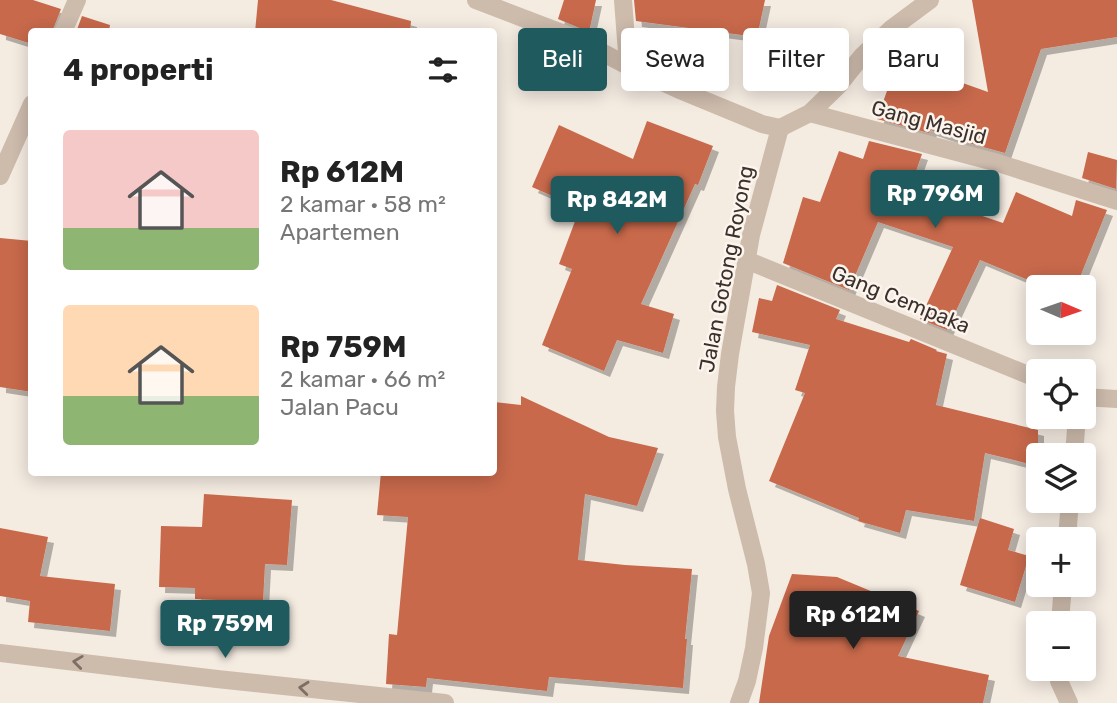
<!DOCTYPE html>
<html lang="id">
<meta charset="utf-8">
<style>
:root{--surface:#fff;--page:#f6f6f6;--text:#222;--muted:#767676;--accent:#1f5a5e}
body{margin:0;font-family:Rubik,sans-serif;background:var(--page);color:var(--text);height:100vh;display:flex;flex-direction:column;font-size:26px;white-space:nowrap}
*{box-sizing:border-box;margin:0}
p{font-size:23px;color:var(--muted)}
.icon{flex:none;width:38px;height:38px;fill:none;stroke:currentColor;stroke-width:2;stroke-linecap:round;stroke-linejoin:round}
.map{position:relative;flex:1;overflow:hidden}
.drawer{position:absolute;left:28px;top:28px;width:469px;height:448px;display:flex;flex-direction:column;background:var(--surface);border-radius:7px;box-shadow:0 4px 18px #0003}
.drawer>*{flex:none}
.banner{position:absolute;left:518px;top:28px;width:494px;height:63px;display:flex;gap:14px}
.needle{width:46px;rotate:92deg}
.fabs{position:absolute;left:1026px;top:275px;display:grid;gap:14px}
.fabs a{display:grid;place-items:center;width:70px;height:70px;border-radius:7px;background:var(--surface);box-shadow:0 4px 18px #0003;font-size:35px}
.price{position:absolute;translate:-50% -60px;padding:0 16px;border-radius:7px;background:var(--accent);color:#fff;font-size:23px;line-height:46px;filter:drop-shadow(0 2px 4px #0008)}
.price::after{content:'';position:absolute;left:50%;top:42px;width:21px;height:16px;margin-left:-10px;background:inherit;clip-path:polygon(0 0,100% 0,50% 100%)}
.price.selected{background:#222;color:#fff}
ul{padding:0;list-style:none}
li{display:flex;align-items:center;gap:21px;height:175px;padding:0 35px}
li span{display:grid;place-items:center;flex:none;width:196px;height:140px;border-radius:7px;color:#555}
li>.icon{margin-inline-start:auto}
span .icon{width:84px;height:84px;fill:#fffc;stroke-width:1}
li b{font-size:30px}
h2{display:flex;justify-content:space-between;align-items:center;height:84px;padding:0 35px;font-size:30px}
.pill{padding:0 24px;border-radius:7px;background:var(--surface);box-shadow:0 4px 18px #0003;font-size:24px;line-height:63px}
.pill.selected{background:var(--accent);color:#fff}
.map>svg:first-child{display:block}
.building{fill:#c8694b;filter:url(#shadow)}
.lines{fill:none;stroke-linecap:round;stroke-linejoin:round}
.street{stroke:#cdbbac;stroke-width:18}
.oneway{stroke:#7d6f65}
.labels{text-anchor:middle;dominant-baseline:central;stroke-width:5;stroke-linejoin:round;paint-order:stroke}
.street-label{font-size:21px;fill:#3b302b;stroke:#fbf5ee}
</style>
<div class="map">
<svg width="1117" height="703" viewBox="0 0 1117 703">
<defs>
<filter id="shadow"><feDropShadow dx="6" dy="6" stdDeviation="0" flood-color="#0004"/></filter>
</defs>
<rect width="100%" height="100%" fill="#f4ebe1"/>
<g class="building">
<path d="M0,0H33L61,9L52,32H32V44L0,34Z"/>
<path d="M258,0H331L411,21L410,32H255Z"/>
<path d="M564,0H596L589,32L558,19Z"/>
<path d="M634,0H765L757,37L636,21Z"/>
<path d="M972,0H1117V37L1041,49L1005,153L972,144L931,130L929,133L877,119L898,60L988,92Z"/>
<path d="M82,16L110,25L109,32H76Z"/>
<path d="M551,41L570,48L584,56L583,57L548,50Z"/>
<path d="M647,121L713,146L698,185L695,184L641,304L674,314L663,353L617,340L604,371L542,345L572,269L559,264L580,208L532,187L559,125L633,159Z"/>
<path d="M869,141L922,154L909,191L1003,223L1016,192L1072,216L1076,200L1107,210L1076,287H1045L980,260L947,330L920,319L953,247L878,222L849,290L783,263L803,197L820,202L839,151L863,159Z"/>
<path d="M1088,152L1117,160L1116,189L1082,178Z"/>
<path d="M0,238L32,241V392L0,387Z"/>
<path d="M777,285L840,310L836,319L909,342L911,339L937,350L936,351L947,354L936,405L1038,430V466L985,453L974,521L906,510L900,533L858,521L859,518L769,481L805,393L795,390L810,345L752,332L759,298L772,301Z"/>
<path d="M521,396L609,437L658,448L637,506L585,494L578,560L625,565L692,569L685,639H687L683,688L549,677L547,691L427,678L426,687L386,684L389,634L397,635L408,517L377,515L381,472H494V402L521,405Z"/>
<path d="M204,494L292,500L287,565L265,564L263,602L195,599V588L159,587L161,526L202,527Z"/>
<path d="M980,518L1014,529L1008,550L1029,556L1015,602L960,585Z"/>
<path d="M0,528L48,537L40,576L115,584L110,631L28,622L30,601L0,596Z"/>
<path d="M792,574L837,577L919,611L898,656L989,675L983,703H759L769,636Z"/>
</g>
<g class="lines">
<g class="street">
<path d="M476,0L575,38L628,66L682,91L762,124L780,128L751,235L730,354L726,387L725,411L727,437L737,489L756,564L761,593L754,648L747,681L739,703"/>
<path d="M623,0L628,66"/>
<path d="M63,32L77,0"/>
<path d="M810,113L998,163L1117,201"/>
<path d="M780,128L810,113L838,86L862,56L891,29L930,0"/>
<path d="M0,176L32,104"/>
<path d="M746,260L1038,379"/>
<path d="M1083,397L1117,399"/>
<path d="M1074,455L1077,416"/>
<path d="M1067,539L1070,500"/>
<path d="M1060,623L1063,584"/>
<path d="M0,653L217,679L445,703"/>
<path d="M1058,668L1059,681L1069,703"/>
</g>
</g>
<defs><path id="oneway-chevron" d="M-2-3.5L2.5 0L-2 3.5" fill="none" stroke-width="1.6" stroke-linecap="round" stroke-linejoin="round" transform="scale(1.75)"/></defs>
<g class="oneway">
<use href="#oneway-chevron" transform="translate(78 662) rotate(-173)"/>
<use href="#oneway-chevron" transform="translate(304 688) rotate(-174)"/>
</g>
<g class="labels">
<g class="street-label">
<text transform="translate(929 122) rotate(15)">Gang Masjid</text>
<text transform="translate(726 269) rotate(-79)">Jalan Gotong Royong</text>
<text transform="translate(901 299) rotate(22)">Gang Cempaka</text>
</g>
</g>
</svg>
<div class="fabs">
<a><svg class="needle" viewBox="-14 -14 28 28"><path d="M0-13l5 13h-10z" fill="#e53935"/><path d="M0 13l5-13h-10z" fill="#767676"/></svg></a>
<a><svg class="icon" aria-label="locate" viewBox="0 0 24 24"><circle cx="12" cy="12" r="6"/><path d="M12 2v4M12 18v4M2 12h4M18 12h4"/></svg></a>
<a><svg class="icon" aria-label="layers" viewBox="0 0 24 24"><path d="M12 4l9 5-9 5-9-5zM3 14l9 5 9-5"/></svg></a>
<a>+</a>
<a>−</a>
</div>
<b class="price" style="left:935px;top:230px">Rp 796M</b>
<b class="price" style="left:617px;top:236px">Rp 842M</b>
<b class="price selected" style="left:853px;top:651px">Rp 612M</b>
<b class="price" style="left:225px;top:660px">Rp 759M</b>
<div class="banner">
<a class="pill selected">Beli</a>
<a class="pill">Sewa</a>
<a class="pill">Filter</a>
<a class="pill">Baru</a>
</div>
<section class="drawer">
<h2>4 properti<svg class="icon" aria-label="filters" viewBox="0 0 24 24"><path d="M4 7h16M4 17h16"/><circle cx="9" cy="7" r="2"/><circle cx="15" cy="17" r="2"/></svg></h2>
<ul>
<li><span style="background:linear-gradient(#f6c9c9 70%,#8fb573 0)"><svg class="icon" aria-label="home" viewBox="0 0 24 24"><path d="M3 11l9-7 9 7M6 9v11h12V9"/></svg></span><div><b>Rp 612M</b><p>2 kamar · 58 m²</p><p>Apartemen</p></div></li>
<li><span style="background:linear-gradient(#ffd9b3 65%,#8fb573 0)"><svg class="icon" aria-label="home" viewBox="0 0 24 24"><path d="M3 11l9-7 9 7M6 9v11h12V9"/></svg></span><div><b>Rp 759M</b><p>2 kamar · 66 m²</p><p>Jalan Pacu</p></div></li>
</ul>
</section>
</div>
